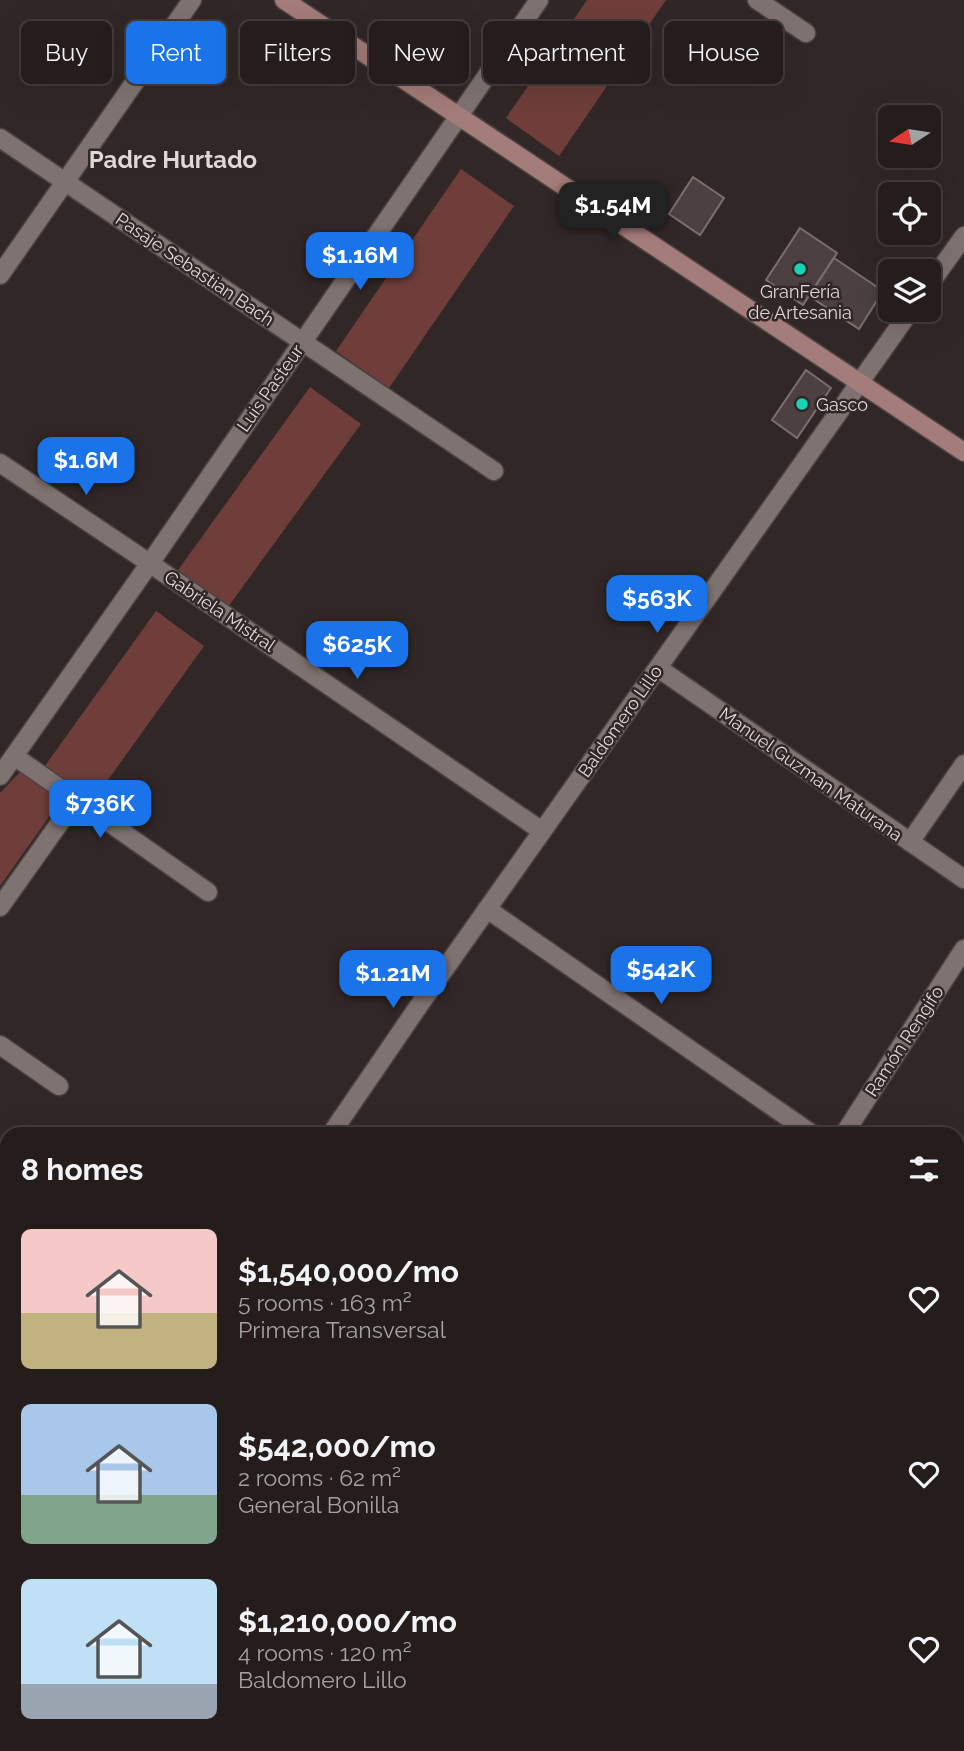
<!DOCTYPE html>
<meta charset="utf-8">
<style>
:root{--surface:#251d1c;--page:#2d2625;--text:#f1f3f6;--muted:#a3a2a3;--line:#423b3b;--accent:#1a73e8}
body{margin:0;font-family:Raleway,sans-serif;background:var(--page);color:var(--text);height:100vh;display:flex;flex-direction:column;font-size:26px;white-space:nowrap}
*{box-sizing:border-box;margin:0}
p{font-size:23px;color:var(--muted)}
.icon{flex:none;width:38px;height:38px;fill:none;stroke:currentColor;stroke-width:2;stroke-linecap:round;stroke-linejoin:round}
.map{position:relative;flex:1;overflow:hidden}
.side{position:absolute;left:0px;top:1127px;width:964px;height:625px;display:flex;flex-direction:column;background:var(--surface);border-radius:21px 21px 0 0;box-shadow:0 7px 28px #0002,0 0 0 2px var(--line)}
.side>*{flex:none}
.hud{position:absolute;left:21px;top:21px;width:922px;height:63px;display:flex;gap:14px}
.needle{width:46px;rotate:258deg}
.tools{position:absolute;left:878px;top:105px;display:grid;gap:14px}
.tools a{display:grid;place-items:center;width:63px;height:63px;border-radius:10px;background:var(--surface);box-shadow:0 7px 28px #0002,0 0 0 2px var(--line);font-size:35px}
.price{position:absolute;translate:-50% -60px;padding:0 16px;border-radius:14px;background:var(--accent);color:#fff;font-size:23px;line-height:46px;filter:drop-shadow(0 2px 4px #0008)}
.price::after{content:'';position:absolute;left:50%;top:42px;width:21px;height:16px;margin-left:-10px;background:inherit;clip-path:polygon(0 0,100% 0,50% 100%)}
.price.active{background:#222;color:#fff}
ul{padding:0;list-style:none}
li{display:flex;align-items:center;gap:21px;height:175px;padding:0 21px}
li span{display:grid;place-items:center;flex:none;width:196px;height:140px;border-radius:10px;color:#555}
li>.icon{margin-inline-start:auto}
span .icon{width:84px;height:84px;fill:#fffc;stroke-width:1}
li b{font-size:30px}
h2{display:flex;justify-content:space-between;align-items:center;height:84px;padding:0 21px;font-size:30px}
.chip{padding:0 24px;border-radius:10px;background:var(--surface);box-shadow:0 7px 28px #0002,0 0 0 2px var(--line);font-size:24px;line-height:63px}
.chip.active{background:var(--accent);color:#fff}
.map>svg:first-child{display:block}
.green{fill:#6f3e3a}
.building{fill:#4c4140;stroke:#7b6f6e;stroke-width:2}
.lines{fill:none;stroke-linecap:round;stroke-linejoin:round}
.minor-casing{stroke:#4c4443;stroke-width:21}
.tertiary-casing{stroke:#4c4443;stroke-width:21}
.secondary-casing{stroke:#4c4443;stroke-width:21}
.minor{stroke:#7f7372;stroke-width:18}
.tertiary{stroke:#7f7372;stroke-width:18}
.secondary{stroke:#a47c79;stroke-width:18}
.poi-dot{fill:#15d5b3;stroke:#312726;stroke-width:2.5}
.labels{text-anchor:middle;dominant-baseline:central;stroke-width:5;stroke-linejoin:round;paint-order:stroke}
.street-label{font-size:18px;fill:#ded8d7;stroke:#312726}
.poi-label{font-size:18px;fill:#ded8d7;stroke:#312726}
.district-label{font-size:24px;font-weight:bold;fill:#ded8d7;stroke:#312726}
</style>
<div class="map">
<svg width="964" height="1751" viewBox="0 0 964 1751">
<rect width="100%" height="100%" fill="#312726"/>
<g class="green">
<path d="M587,0H666L559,156L506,118Z"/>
<path d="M461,169L514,206L389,388L336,351Z"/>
<path d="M310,387L361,424L228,607L178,570Z"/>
<path d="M156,611L204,646L85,812L37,777Z"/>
<path d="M20,772L61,800L0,886V793Z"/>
<path d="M957,1635L964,1640V1751H842L846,1745H957Z"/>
</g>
<g class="building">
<path d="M693,177L724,198L700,235L669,214Z"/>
<path d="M800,228L837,253L803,305L766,280Z"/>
<path d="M834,258L883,291L859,329L809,296Z"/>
<path d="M806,370L831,388L797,438L772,420Z"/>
<path d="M0,1380L7,1385V1398L0,1408Z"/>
<path d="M7,1405V1433L0,1428V1415Z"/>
<path d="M0,1474L7,1480V1525L0,1519Z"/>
<path d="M7,1600V1634L0,1627V1607Z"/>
<path d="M7,1706V1745H19L14,1751H0V1715Z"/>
<path d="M40,1745H80L76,1751H40L37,1749Z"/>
<path d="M85,1745H106L115,1751H81Z"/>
</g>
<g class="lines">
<g class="minor-casing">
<g id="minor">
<path d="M757,0L806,33"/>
<path d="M0,138L494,471"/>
<path d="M0,275L192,0"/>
<path d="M929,285L964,236"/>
<path d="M0,463L133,552L542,831"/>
<path d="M658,668L964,879"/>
<path d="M14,756L208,892"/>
<path d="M0,776L150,563L539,0"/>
<path d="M910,842L964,764"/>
<path d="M0,907L76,800"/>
<path d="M487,909L812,1134"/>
<path d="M0,1045L59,1086"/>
<path d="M331,1134L420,1004L911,310"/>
<path d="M844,1134L964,949"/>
<path d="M957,1235L964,1239"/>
<path d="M0,1558L7,1551"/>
<path d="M957,1595L964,1600"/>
<path d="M141,1745L150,1751"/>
<path d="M471,1751L475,1745"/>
<path d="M816,1751L820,1745"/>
</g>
</g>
<g class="tertiary-casing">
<g id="tertiary">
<path d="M0,1336L7,1341"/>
<path d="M293,1745L296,1751"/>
</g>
</g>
<g class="secondary-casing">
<path id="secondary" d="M284,0L964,452"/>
</g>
<use href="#minor" class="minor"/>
<use href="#tertiary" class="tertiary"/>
<use href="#secondary" class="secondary"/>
</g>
<g class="poi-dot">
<circle cx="800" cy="269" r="7"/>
<circle cx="802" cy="404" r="7"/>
</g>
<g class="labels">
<g class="street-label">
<text transform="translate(195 269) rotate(34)">Pasaje Sebastian Bach</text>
<text transform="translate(270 388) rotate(-55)">Luis Pasteur</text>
<text transform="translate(220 611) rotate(34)">Gabriela Mistral</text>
<text transform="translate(620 721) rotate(-55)">Baldomero Lillo</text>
<text transform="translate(811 774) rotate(35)">Manuel Guzman Maturana</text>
<text transform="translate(904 1041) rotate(-57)">Ramón Rengifo</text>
</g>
<g class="poi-label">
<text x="800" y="291">GranFería<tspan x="800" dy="21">de Artesania</tspan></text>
<text x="816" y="404" text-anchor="start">Gasco</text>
</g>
<g class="district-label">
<text x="173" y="159">Padre Hurtado</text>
</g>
</g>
</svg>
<div class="tools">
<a><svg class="needle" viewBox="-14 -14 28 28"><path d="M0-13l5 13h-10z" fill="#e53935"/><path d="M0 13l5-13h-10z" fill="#a3a2a3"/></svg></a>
<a><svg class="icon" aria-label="locate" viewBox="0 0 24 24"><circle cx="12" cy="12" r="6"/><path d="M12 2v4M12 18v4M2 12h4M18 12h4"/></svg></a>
<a><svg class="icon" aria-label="layers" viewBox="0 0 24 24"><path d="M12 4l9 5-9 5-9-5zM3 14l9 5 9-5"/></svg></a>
</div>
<b class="price active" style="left:613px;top:242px">$1.54M</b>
<b class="price" style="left:360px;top:292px">$1.16M</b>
<b class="price" style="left:86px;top:497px">$1.6M</b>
<b class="price" style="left:657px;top:635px">$563K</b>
<b class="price" style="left:357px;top:681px">$625K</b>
<b class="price" style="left:100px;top:840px">$736K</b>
<b class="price" style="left:661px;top:1006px">$542K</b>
<b class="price" style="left:393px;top:1010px">$1.21M</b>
<div class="hud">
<a class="chip">Buy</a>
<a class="chip active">Rent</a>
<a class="chip">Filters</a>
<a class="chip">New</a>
<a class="chip">Apartment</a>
<a class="chip">House</a>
</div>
<section class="side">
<h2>8 homes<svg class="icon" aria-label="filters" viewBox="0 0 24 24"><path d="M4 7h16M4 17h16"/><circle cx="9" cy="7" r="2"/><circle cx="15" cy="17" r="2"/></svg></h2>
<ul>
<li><span style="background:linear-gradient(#f6c9c9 60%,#c2b280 0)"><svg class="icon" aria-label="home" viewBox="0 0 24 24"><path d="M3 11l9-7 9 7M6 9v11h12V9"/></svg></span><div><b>$1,540,000/mo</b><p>5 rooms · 163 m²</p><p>Primera Transversal</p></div><svg class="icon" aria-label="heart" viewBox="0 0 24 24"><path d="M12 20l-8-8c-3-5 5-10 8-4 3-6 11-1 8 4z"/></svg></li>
<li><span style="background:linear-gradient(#a9c7e8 65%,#7fa58c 0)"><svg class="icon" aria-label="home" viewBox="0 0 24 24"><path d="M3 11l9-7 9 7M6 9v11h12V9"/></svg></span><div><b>$542,000/mo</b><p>2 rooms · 62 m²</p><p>General Bonilla</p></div><svg class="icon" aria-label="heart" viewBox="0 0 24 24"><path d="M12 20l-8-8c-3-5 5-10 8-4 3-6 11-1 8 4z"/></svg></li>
<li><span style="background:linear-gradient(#bfe0f5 75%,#9aa5b1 0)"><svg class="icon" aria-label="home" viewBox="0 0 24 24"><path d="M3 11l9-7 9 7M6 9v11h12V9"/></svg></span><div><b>$1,210,000/mo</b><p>4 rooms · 120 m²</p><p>Baldomero Lillo</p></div><svg class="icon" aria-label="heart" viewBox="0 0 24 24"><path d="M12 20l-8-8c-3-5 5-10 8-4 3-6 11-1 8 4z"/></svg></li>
</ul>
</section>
</div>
